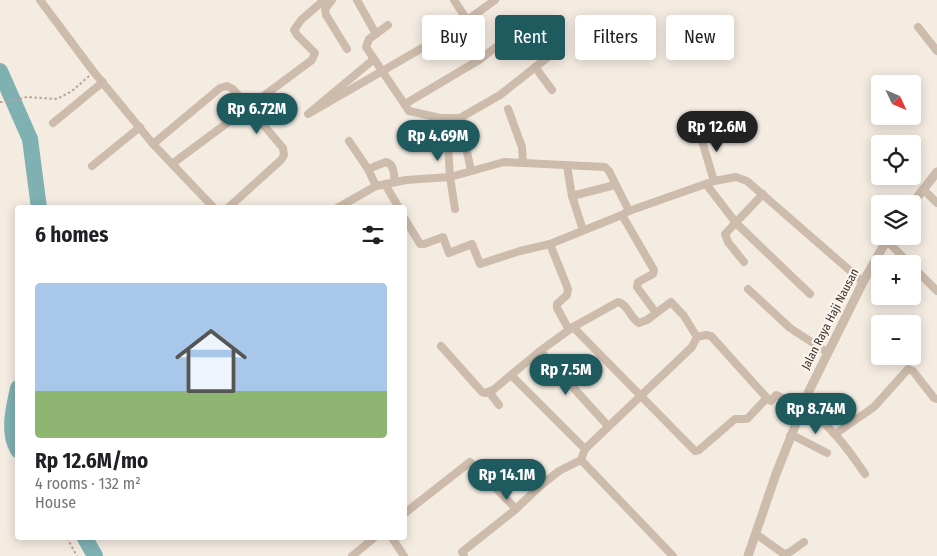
<!DOCTYPE html>
<meta charset="utf-8">
<style>
:root{--surface:#fff;--page:#f6f6f6;--text:#202124;--muted:#757577;--accent:#1f5a5e}
body{margin:0;font-family:"Fira Sans Condensed",sans-serif;background:var(--page);color:var(--text);height:100vh;display:flex;flex-direction:column;font-size:19px;white-space:nowrap}
*{box-sizing:border-box;margin:0}
p{font-size:16px;color:var(--muted)}
.icon{flex:none;width:28px;height:28px;fill:none;stroke:currentColor;stroke-width:2;stroke-linecap:round;stroke-linejoin:round}
.map{position:relative;flex:1;overflow:hidden}
.panel{position:absolute;left:15px;top:205px;width:392px;height:335px;display:flex;flex-direction:column;background:var(--surface);border-radius:5px;box-shadow:0 2px 12px #0003}
.panel>*{flex:none}
.hud{position:absolute;left:422px;top:15px;width:439px;height:45px;display:flex;gap:10px}
.needle{width:32px;rotate:134deg}
.tools{position:absolute;left:871px;top:75px;display:grid;gap:10px}
.tools a{display:grid;place-items:center;width:50px;height:50px;border-radius:5px;background:var(--surface);box-shadow:0 2px 12px #0003;font-size:25px}
.price{position:absolute;translate:-50% -42px;padding:0 11px;border-radius:18px;background:var(--accent);color:#fff;font-size:16px;line-height:32px;filter:drop-shadow(0 1px 2px #0008)}
.price::after{content:'';position:absolute;left:50%;top:30px;width:15px;height:11px;margin-left:-8px;background:inherit;clip-path:polygon(0 0,100% 0,50% 100%)}
.price.current{background:#222;color:#fff}
ul{padding:0;list-style:none}
li{display:grid;align-content:center;gap:10px;height:265px;padding:0 20px}
li span{display:grid;place-items:center;height:155px;border-radius:5px;color:#555}
li>.icon{margin-inline-start:auto}
span .icon{width:90px;height:90px;fill:#fffc;stroke-width:1}
li b{font-size:21px}
h2{display:flex;justify-content:space-between;align-items:center;height:60px;padding:0 20px;font-size:21px}
.pill{padding:0 18px;border-radius:5px;background:var(--surface);box-shadow:0 2px 12px #0003;font-size:18px;line-height:45px}
.pill.current{background:var(--accent);color:#fff}
.map>svg:first-child{display:block}
.lines{fill:none;stroke-linecap:round;stroke-linejoin:round}
.river{stroke:#7fb0b2;stroke-width:16}
.path{stroke:#b9a596;stroke-width:2;stroke-dasharray:2.5 2.5;stroke-linecap:butt}
.minor{stroke:#cdbbac;stroke-width:8}
.tertiary{stroke:#cdbbac;stroke-width:9}
.labels{text-anchor:middle;dominant-baseline:central;stroke-width:4.5;stroke-linejoin:round;paint-order:stroke}
.street-label{font-size:12px;fill:#3b302b;stroke:#fbf5ee}
</style>
<div class="map">
<svg width="937" height="556" viewBox="0 0 937 556">
<rect width="100%" height="100%" fill="#f4ebe1"/>
<g class="lines">
<g class="river">
<path d="M0,71L30,139L39,208"/>
<path d="M18,388C14,407 7,432 18,450"/>
<path d="M85,538L95,556"/>
</g>
<g class="path">
<path d="M0,102H6L27,97L57,99L72,91L89,76"/>
<path d="M67,538L77,556"/>
</g>
<g class="minor">
<path d="M40,0L93,71L153,144L214,208"/>
<path d="M332,0L325,9L326,15L347,49"/>
<path d="M357,0L376,34"/>
<path d="M454,0L467,20"/>
<path d="M388,25L369,39L366,47L409,111L440,118H460L471,171"/>
<path d="M458,26L479,60"/>
<path d="M918,27L937,51"/>
<path d="M374,59L308,114L455,29L495,0"/>
<path d="M535,67L552,90"/>
<path d="M405,104L479,60L532,20"/>
<path d="M508,109L522,147L523,162"/>
<path d="M460,118L500,95L552,54"/>
<path d="M53,123L103,82"/>
<path d="M699,131L714,181"/>
<path d="M349,141L368,169L376,186"/>
<path d="M153,144L220,88L227,86L233,89L283,148L284,155L281,160L228,208"/>
<path d="M448,146L450,177L455,209"/>
<path d="M172,164L312,60L315,53L297,35L294,30L301,20L324,0"/>
<path d="M92,166L140,127"/>
<path d="M567,166L572,196"/>
<path d="M368,169L386,162C394,164 394,174 395,182"/>
<path d="M385,184L399,208"/>
<path d="M706,184L736,223L810,294"/>
<path d="M923,189L937,203"/>
<path d="M337,208L376,186L406,180L450,177L504,162L605,167L609,171L629,211L714,181L736,177L747,181L863,282"/>
<path d="M622,215L654,270L653,274L638,282L637,287L656,313"/>
<path d="M405,219L420,244H424L443,237L449,253L472,244L480,264L520,251L550,244"/>
<path d="M583,230L572,196L615,185"/>
<path d="M886,240L910,264"/>
<path d="M744,262L728,242L725,234L763,194"/>
<path d="M912,266L937,291"/>
<path d="M748,289L790,328L827,352"/>
<path d="M573,327L695,451L699,450L735,419H747L767,398"/>
<path d="M569,330L557,308V304L567,295L568,289L550,244L622,215L629,211"/>
<path d="M697,337L706,335L711,336L767,398L771,401L776,395C785,399 793,402 801,407C829,422 848,449 865,474"/>
<path d="M441,346L482,392L485,393L493,390L540,351L573,327L618,302C628,304 630,318 639,323L647,320L671,302L684,316L697,337L692,347L585,449L581,460L559,471L540,486L516,509L462,552L464,556"/>
<path d="M540,351L608,426"/>
<path d="M511,375L585,449"/>
<path d="M489,392L499,405"/>
<path d="M835,434L874,407L908,369L913,371L934,398L937,399"/>
<path d="M790,436L796,437L827,453"/>
<path d="M581,460L673,556"/>
<path d="M405,513L470,462L516,509"/>
<path d="M756,534L784,554L790,552L804,542"/>
<path d="M392,538L404,556"/>
<path d="M352,556L374,538"/>
</g>
<g class="tertiary">
<path d="M912,204L937,172"/>
<path d="M748,556L776,474L809,391L863,282L889,236"/>
</g>
</g>
<g class="labels">
<g class="street-label">
<text transform="translate(830 319) rotate(-63)">Jalan Raya Haji Nausan</text>
</g>
</g>
</svg>
<div class="tools">
<a><svg class="needle" viewBox="-14 -14 28 28"><path d="M0-13l5 13h-10z" fill="#e53935"/><path d="M0 13l5-13h-10z" fill="#757577"/></svg></a>
<a><svg class="icon" aria-label="locate" viewBox="0 0 24 24"><circle cx="12" cy="12" r="6"/><path d="M12 2v4M12 18v4M2 12h4M18 12h4"/></svg></a>
<a><svg class="icon" aria-label="layers" viewBox="0 0 24 24"><path d="M12 4l9 5-9 5-9-5zM3 14l9 5 9-5"/></svg></a>
<a>+</a>
<a>−</a>
</div>
<b class="price" style="left:257px;top:135px">Rp 6.72M</b>
<b class="price current" style="left:717px;top:153px">Rp 12.6M</b>
<b class="price" style="left:438px;top:162px">Rp 4.69M</b>
<b class="price" style="left:566px;top:396px">Rp 7.5M</b>
<b class="price" style="left:816px;top:435px">Rp 8.74M</b>
<b class="price" style="left:507px;top:501px">Rp 14.1M</b>
<div class="hud">
<a class="pill">Buy</a>
<a class="pill current">Rent</a>
<a class="pill">Filters</a>
<a class="pill">New</a>
</div>
<section class="panel">
<h2>6 homes<svg class="icon" aria-label="filters" viewBox="0 0 24 24"><path d="M4 7h16M4 17h16"/><circle cx="9" cy="7" r="2"/><circle cx="15" cy="17" r="2"/></svg></h2>
<ul>
<li><span style="background:linear-gradient(#a9c7e8 70%,#8fb573 0)"><svg class="icon" aria-label="home" viewBox="0 0 24 24"><path d="M3 11l9-7 9 7M6 9v11h12V9"/></svg></span><div><b>Rp 12.6M/mo</b><p>4 rooms · 132 m²</p><p>House</p></div></li>
</ul>
</section>
</div>
